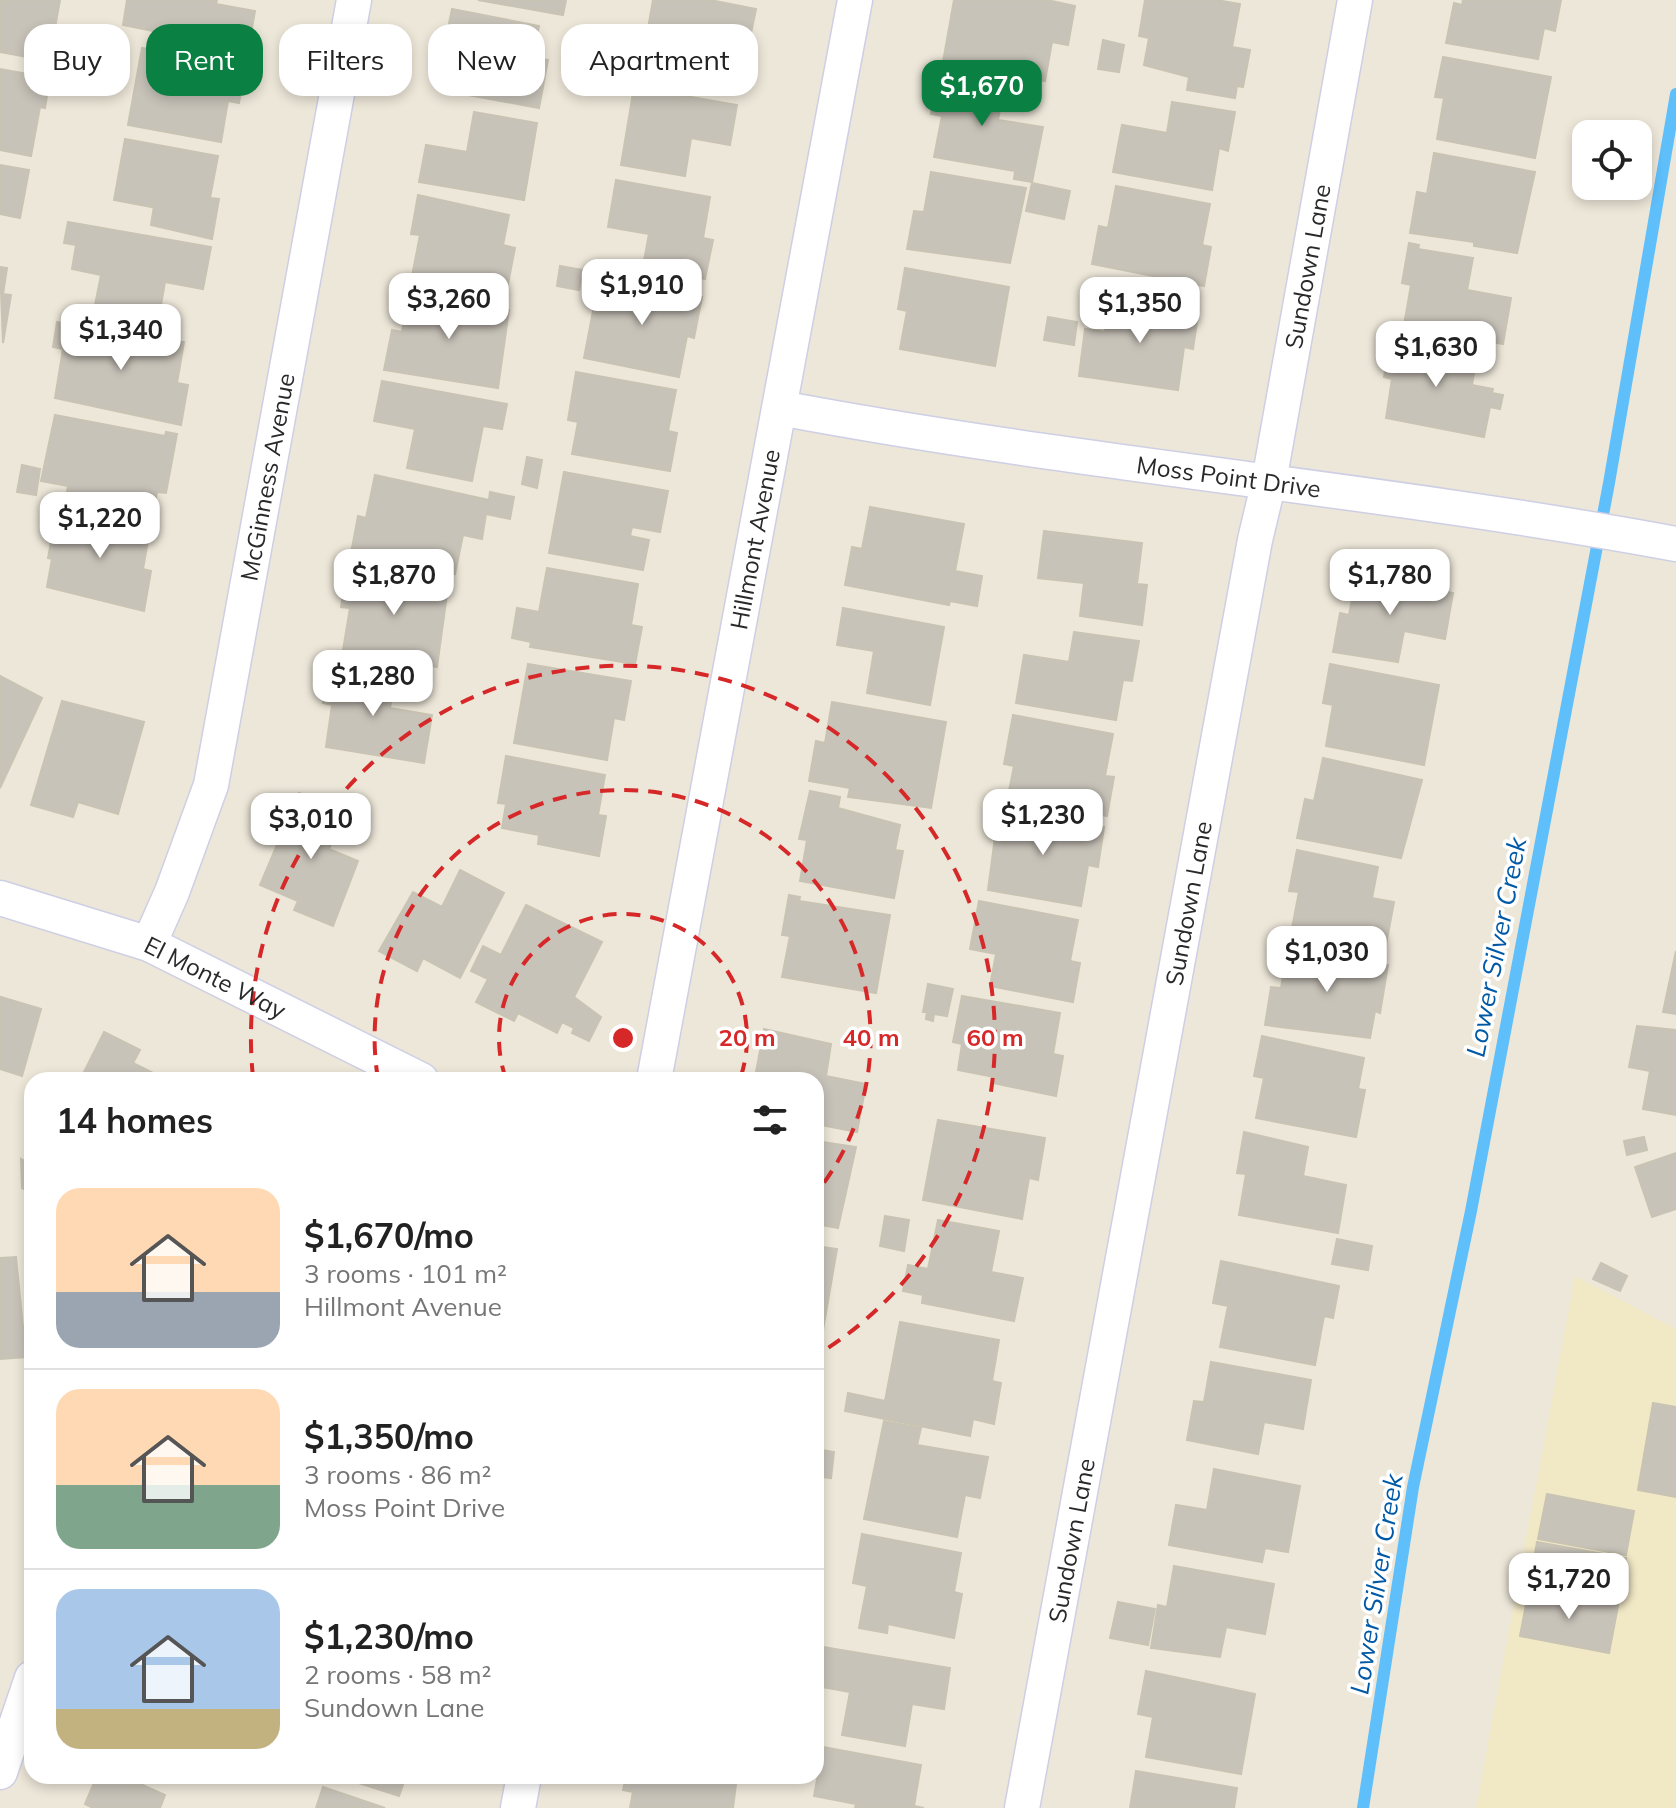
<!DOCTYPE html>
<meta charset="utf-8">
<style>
:root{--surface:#fff;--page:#f6f6f6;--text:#222;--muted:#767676;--line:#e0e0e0;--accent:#0b8043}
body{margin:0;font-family:Mulish,sans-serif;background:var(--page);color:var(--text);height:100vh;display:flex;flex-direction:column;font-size:30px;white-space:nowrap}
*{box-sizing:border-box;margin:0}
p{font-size:26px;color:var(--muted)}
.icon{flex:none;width:44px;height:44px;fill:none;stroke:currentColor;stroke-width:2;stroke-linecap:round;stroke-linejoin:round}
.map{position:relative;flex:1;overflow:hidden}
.side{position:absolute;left:24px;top:1072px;width:800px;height:712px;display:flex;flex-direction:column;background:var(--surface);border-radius:24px;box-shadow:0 4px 12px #0003}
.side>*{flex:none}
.banner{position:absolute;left:24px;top:24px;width:800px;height:72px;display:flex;gap:16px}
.controls{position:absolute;left:1572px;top:120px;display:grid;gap:16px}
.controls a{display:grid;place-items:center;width:80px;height:80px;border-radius:16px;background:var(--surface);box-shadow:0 4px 12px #0003;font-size:40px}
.price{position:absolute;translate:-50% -68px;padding:0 18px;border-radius:16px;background:#fff;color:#222;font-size:26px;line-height:52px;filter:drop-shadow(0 2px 4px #0008)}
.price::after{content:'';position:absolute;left:50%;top:48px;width:24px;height:18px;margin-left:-12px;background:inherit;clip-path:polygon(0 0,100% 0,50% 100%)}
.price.active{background:var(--accent);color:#fff}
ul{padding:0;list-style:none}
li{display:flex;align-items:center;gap:24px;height:200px;padding:0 32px}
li+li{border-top:2px solid var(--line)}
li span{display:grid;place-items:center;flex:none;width:224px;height:160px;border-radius:24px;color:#555}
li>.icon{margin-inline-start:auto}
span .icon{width:96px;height:96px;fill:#fffc;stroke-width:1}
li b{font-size:34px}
h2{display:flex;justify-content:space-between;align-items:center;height:96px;padding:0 32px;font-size:34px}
.chip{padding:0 28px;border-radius:24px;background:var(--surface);box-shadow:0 4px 12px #0003;font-size:28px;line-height:72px}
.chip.active{background:var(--accent);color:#fff}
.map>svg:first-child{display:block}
.education{fill:#f1e8c6}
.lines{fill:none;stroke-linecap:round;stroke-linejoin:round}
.stream{stroke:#5fbffb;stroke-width:12}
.building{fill:#c8c3b9;stroke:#c8c3b2;stroke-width:2}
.minor-casing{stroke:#cecfe4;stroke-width:37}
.minor{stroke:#fff;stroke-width:34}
.ring{fill:none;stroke:#d62828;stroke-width:4;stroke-dasharray:14 10}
.labels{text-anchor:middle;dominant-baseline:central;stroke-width:7;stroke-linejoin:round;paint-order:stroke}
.street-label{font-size:24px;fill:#292929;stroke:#fff}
.water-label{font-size:26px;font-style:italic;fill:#0059a6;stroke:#fff}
.centre{fill:#d62828;stroke:#fff;stroke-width:4}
.ring-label{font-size:24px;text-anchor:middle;font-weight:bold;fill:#d62828;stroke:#fff;stroke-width:7;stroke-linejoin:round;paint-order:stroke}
</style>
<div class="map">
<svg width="1676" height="1808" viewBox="0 0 1676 1808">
<rect width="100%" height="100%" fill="#ede7d9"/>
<path class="education" d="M1575,1276L1676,1329V1808H1476Z"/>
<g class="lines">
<path class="stream" d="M1363,1808L1413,1487L1471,1211L1609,483L1676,94"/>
</g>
<g class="building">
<path d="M0,0H60L49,61L0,52Z"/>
<path d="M127,0H217L216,4L255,11L248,50L123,25Z"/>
<path d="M478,0H566L563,15Z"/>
<path d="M653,0H710L756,9L748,48L740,47L733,85L641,68Z"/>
<path d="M954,0H1047L1075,6L1068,45L1052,42L1045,81L943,62Z"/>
<path d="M1145,0H1216L1240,4L1232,47L1250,50L1243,87L1237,86L1235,98L1187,90L1189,77L1144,65L1149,38L1139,36Z"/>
<path d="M1463,0H1561L1555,31L1544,28L1538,59L1446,43L1454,3L1462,5Z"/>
<path d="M452,9L539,26L532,57L548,60L539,108L446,91L454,50L444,48Z"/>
<path d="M1103,40L1124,45L1119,72L1098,69Z"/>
<path d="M142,48L246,64L239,103L228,101L221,142L128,125Z"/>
<path d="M1443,57L1551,77L1535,158L1437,139L1444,98L1435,97Z"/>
<path d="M0,69L50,78L45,108L40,107L31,156L0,150Z"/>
<path d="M938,74L971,82L972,75L1001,80L1000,87L1004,88L998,120L1043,127L1032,182L1014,179L1015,171L934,157L942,116L931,114Z"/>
<path d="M634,87L737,105L730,145L691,138L685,176L621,165Z"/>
<path d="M1172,102L1235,112L1228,151L1219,148L1212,190L1113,172L1122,125L1167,133Z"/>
<path d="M474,112L537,123L524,200L419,182L426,145L467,152Z"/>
<path d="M125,139L218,156L210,198L219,199L212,239L151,225L156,194L152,207L114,200Z"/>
<path d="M1434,153L1535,172L1517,253L1474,246V242L1410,233L1417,192L1427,194Z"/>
<path d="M0,165L29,170L20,218L0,214Z"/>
<path d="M931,172L1026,188L1010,263L907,249L914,211L924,212Z"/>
<path d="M616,180L710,197L703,238L713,240L705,279L643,266L649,234L608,227Z"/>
<path d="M1032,183L1070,191L1064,219L1026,211Z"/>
<path d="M1116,186L1210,204L1202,245L1211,247L1204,286L1092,264L1099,226L1108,228Z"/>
<path d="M418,195L509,215L503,245L515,248L506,294L412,276L420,235L411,234Z"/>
<path d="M68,222L211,247L203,289L165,282L158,322L94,310L101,275L72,269L76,245L64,243Z"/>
<path d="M1409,243L1419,245L1418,249L1473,258L1467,290L1511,298L1503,344L1404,325L1411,285L1402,283Z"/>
<path d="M560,266L583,270L579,290L557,286Z"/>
<path d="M0,267L7,268L3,294L11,295L3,343Z"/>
<path d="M905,268L1009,287L995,366L900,349L907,311L898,309Z"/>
<path d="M599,280L702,297L694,338L687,336L679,377L584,358Z"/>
<path d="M409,291L509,310L498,388L384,370L392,330L402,332Z"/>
<path d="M1110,300L1187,311L1188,308L1199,309L1193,349L1184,347L1178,390L1079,376L1085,329L1105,332Z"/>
<path d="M1048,317L1077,322L1074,345L1044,340Z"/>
<path d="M57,322L184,342L177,383L188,385L181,425L55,398L63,349L53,347Z"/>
<path d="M1391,336L1456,350L1455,357L1476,361L1472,385L1493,389L1492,393L1503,395L1500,409L1490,407L1484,437L1386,418L1392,379L1384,377Z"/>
<path d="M576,372L676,390L668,431L677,433L670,471L572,454L578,422L568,420Z"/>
<path d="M382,381L507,404L502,429L483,426L472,481L407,468L415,429L374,421Z"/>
<path d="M55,415L165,436L166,432L177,434L166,493L157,492L153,514L66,498L68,486L41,481Z"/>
<path d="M527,457L542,460L537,488L522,484Z"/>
<path d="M22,465L40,469L36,495L17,492Z"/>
<path d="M564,472L668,491L660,532L632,527L630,536L649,540L643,570L549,553Z"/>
<path d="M375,475L489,500L490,492L514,497L510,519L486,514L482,539L463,535L455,574L351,553L358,516L366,518Z"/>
<path d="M870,507L964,524L955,571L982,576L977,606L950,601L949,605L845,585L852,547L862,549Z"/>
<path d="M57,511L150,529L143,569L151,571L144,611L47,587L52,559L48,558Z"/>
<path d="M1044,531L1142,543L1137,584L1147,585L1142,625L1080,616L1084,583L1038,578Z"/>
<path d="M348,566L360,568L359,571L448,587L437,667L343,650L350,608L341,607Z"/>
<path d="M547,568L638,584L631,625L642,627L635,664L530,647L531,642L512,638L517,608L539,612Z"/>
<path d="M1357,574L1453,593L1445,639L1404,631L1398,662L1333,652L1340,613L1349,615Z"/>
<path d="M843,608L944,627L930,705L867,693L874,651L837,645Z"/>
<path d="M1074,632L1139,641L1132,681L1123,680L1116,720L1016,703L1024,655L1069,662Z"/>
<path d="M331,663L342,665L341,669L395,677L390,708L432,715L424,763L326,747L332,705L323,703Z"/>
<path d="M528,664L631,681L624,720L614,718L607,760L514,743Z"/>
<path d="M1330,664L1439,685L1424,765L1326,746L1333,705L1323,703Z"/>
<path d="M0,676L42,698L0,788Z"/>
<path d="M62,701L144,722L118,814L78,802L73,817L31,805Z"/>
<path d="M832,702L946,722L931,808L848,797L850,788L809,781L816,741L825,743Z"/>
<path d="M1013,715L1113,734L1105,776L1114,777L1107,816L1008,796L1014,766L1004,764Z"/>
<path d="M506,756L605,775L598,815L606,816L599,856L538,844L539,835L502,828L506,804L498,803Z"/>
<path d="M1323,758L1422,780L1401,858L1297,838L1305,799L1314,801Z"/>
<path d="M810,791L840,797L838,808L900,825L895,850L903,851L894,898L800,881L807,840L799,839Z"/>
<path d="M299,793L344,812L329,849L358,861L333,926L294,910L298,901L260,885Z"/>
<path d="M999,807L1044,815L1043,819L1104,827L1098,867L1088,865L1081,906L988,890Z"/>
<path d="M1297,850L1378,867L1372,898L1394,902L1385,950L1291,933L1299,892L1289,891Z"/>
<path d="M460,870L504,893L460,978L423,958L417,971L379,951L413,892L442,907Z"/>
<path d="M789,895L800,897L799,901L890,915L876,993L782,977L790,936L782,935Z"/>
<path d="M979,901L1078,920L1070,961L1080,963L1073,1002L990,986L996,954L970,949Z"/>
<path d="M526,905L602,942L574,997L601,1017L589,1041L572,1033L574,1028L562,1022L557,1033L518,1013L514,1021L476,1002L488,979L471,971L483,946L501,955Z"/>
<path d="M1288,947L1388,965L1380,1013L1375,1011L1370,1038L1265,1025L1271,987L1281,988Z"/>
<path d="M1676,951V1014L1663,1012Z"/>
<path d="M928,984L953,989L947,1016L934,1014L933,1021L926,1019L927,1012H923Z"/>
<path d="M962,996L1060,1013L1053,1054L1063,1056L1056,1096L993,1083L994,1077L958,1070L962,1044L953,1042Z"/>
<path d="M1,997L41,1009L22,1076L0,1069Z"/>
<path d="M1637,1026L1676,1030V1115L1643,1109L1650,1071L1629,1067Z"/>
<path d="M764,1029L831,1044L826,1076L866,1084L857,1132L816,1124V1080H770L771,1075L756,1072Z"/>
<path d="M104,1032L140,1050L133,1063L167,1080H80Z"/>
<path d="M1262,1036L1364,1058L1358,1089L1365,1090L1356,1137L1256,1118L1264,1078L1254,1076Z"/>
<path d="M938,1120L1045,1138L1038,1180L1029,1178L1022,1219L923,1200Z"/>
<path d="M1244,1132L1308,1147L1303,1176L1346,1185L1338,1233L1239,1215L1246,1174L1237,1173Z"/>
<path d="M1644,1137L1647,1150L1627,1155L1624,1141Z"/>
<path d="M816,1141L856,1147L838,1228L816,1224Z"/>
<path d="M1676,1153V1209L1652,1217L1635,1167Z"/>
<path d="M21,1159L32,1165V1193L22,1188Z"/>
<path d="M885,1216L909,1220L904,1251L880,1246Z"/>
<path d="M938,1220L999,1231L991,1272L1023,1278L1014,1321L922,1303L923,1295L903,1291L908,1265L928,1269Z"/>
<path d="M1337,1239L1372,1246L1368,1270L1332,1264Z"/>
<path d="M816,1246L837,1249L823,1330L816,1329Z"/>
<path d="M16,1257L26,1357L0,1359V1258Z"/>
<path d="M1221,1261L1339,1286L1333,1318L1324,1316L1315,1365L1220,1347L1228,1306L1213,1303Z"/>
<path d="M1601,1263L1627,1276L1620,1291L1593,1279Z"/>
<path d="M900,1322L999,1340L992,1381L1001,1383L994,1424L973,1419L970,1436L845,1411L848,1393L885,1401Z"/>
<path d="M1211,1362L1311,1380L1303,1429L1264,1422L1258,1454L1187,1440L1194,1401L1204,1402Z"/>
<path d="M1653,1403L1676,1407V1497L1638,1490Z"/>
<path d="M884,1421L921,1428L917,1445L988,1457L980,1498L965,1495L957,1537L864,1519Z"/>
<path d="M816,1449L834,1452L831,1478L816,1476Z"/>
<path d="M1214,1469L1300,1486L1288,1552L1265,1548L1262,1562L1169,1545L1176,1505L1207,1510Z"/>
<path d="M1547,1494L1634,1511L1626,1555L1538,1539Z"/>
<path d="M862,1534L961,1553L954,1592L962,1594L954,1638L888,1624L887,1633L859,1628L867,1586L853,1583Z"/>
<path d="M1537,1542L1626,1558L1618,1604L1529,1588Z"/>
<path d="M1174,1566L1274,1584L1265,1634L1226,1627L1220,1657L1151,1648L1158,1605L1167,1607Z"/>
<path d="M1529,1589L1618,1606L1609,1653L1520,1636Z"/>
<path d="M1118,1602L1155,1609L1148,1645L1110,1638Z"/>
<path d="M817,1646L950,1668L944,1709L912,1704L905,1746L842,1735L850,1692L816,1686Z"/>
<path d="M1146,1671L1255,1694L1241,1774L1146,1757L1153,1717L1138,1714Z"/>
<path d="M823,1747L921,1765L914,1806L924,1808H855L856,1804L814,1796Z"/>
<path d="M1136,1771L1237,1788L1234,1808H1130Z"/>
<path d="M97,1776H123L165,1795L160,1808H93L85,1804Z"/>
<path d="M337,1776H406L399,1796Z"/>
<path d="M626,1776H737L733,1808H630L633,1792L623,1790Z"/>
<path d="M323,1787L385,1808H316Z"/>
</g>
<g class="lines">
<g class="minor-casing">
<g id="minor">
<path id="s1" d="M780,408C1077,464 1379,489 1676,544"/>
<path id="s2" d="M0,898L149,944L421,1080"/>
<path id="s3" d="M149,944L172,892L211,785L354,0"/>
<path id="s4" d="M654,1080L855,0"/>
<path d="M0,1772L32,1678"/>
<path d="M518,1808L524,1776"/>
<path id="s5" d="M1022,1808L1255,540L1269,481L1355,0"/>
</g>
</g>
<use href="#minor" class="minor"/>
</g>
<g class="ring">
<path d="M506 1079A124 124 0 1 1 740 1079"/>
<path d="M378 1079A248 248 0 1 1 817 1192"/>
<path d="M253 1077A372 372 0 1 1 817 1355"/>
</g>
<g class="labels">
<g class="street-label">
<text stroke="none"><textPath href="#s5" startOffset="1568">Sundown Lane</textPath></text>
<text stroke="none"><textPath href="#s3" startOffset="484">McGinness Avenue</textPath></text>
<text stroke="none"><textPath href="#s1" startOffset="454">Moss Point Drive</textPath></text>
<text stroke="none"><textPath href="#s4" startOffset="550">Hillmont Avenue</textPath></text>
<text stroke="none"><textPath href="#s5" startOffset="920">Sundown Lane</textPath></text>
<text stroke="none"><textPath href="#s2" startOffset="230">El Monte Way</textPath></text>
<text stroke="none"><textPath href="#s5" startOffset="272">Sundown Lane</textPath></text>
</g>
<g class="water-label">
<text transform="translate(1496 947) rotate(-79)">Lower Silver Creek</text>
<text transform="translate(1376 1584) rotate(-81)">Lower Silver Creek</text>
</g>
</g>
<circle cx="623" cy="1038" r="12" class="centre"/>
<g class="ring-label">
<text x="747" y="1046">20 m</text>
<text x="871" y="1046">40 m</text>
<text x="995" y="1046">60 m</text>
</g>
</svg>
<div class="controls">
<a><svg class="icon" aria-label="locate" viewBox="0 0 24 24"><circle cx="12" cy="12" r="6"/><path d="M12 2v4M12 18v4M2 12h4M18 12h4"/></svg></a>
</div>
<b class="price active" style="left:982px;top:128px">$1,670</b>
<b class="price" style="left:642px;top:327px">$1,910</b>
<b class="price" style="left:449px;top:341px">$3,260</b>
<b class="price" style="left:1140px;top:345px">$1,350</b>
<b class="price" style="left:121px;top:372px">$1,340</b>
<b class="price" style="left:1436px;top:389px">$1,630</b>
<b class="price" style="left:100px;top:560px">$1,220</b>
<b class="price" style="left:394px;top:617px">$1,870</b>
<b class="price" style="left:1390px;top:617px">$1,780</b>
<b class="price" style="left:373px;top:718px">$1,280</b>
<b class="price" style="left:1043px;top:857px">$1,230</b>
<b class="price" style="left:311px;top:861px">$3,010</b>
<b class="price" style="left:1327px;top:994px">$1,030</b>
<b class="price" style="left:1569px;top:1621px">$1,720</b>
<div class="banner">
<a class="chip">Buy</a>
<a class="chip active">Rent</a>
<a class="chip">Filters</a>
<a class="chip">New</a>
<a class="chip">Apartment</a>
</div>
<section class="side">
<h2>14 homes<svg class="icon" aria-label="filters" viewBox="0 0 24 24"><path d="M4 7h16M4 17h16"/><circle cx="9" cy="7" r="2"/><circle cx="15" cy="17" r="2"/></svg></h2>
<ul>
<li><span style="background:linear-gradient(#ffd9b3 65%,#9aa5b1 0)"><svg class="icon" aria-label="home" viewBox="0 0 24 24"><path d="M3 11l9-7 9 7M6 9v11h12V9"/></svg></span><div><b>$1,670/mo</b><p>3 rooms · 101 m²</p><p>Hillmont Avenue</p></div></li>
<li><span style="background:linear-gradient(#ffd9b3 60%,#7fa58c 0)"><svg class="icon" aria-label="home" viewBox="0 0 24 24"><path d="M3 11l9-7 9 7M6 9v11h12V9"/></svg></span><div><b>$1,350/mo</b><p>3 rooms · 86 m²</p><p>Moss Point Drive</p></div></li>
<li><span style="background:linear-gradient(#a9c7e8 75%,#c2b280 0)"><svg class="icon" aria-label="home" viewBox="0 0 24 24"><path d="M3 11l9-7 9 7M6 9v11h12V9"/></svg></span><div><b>$1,230/mo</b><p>2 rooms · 58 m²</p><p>Sundown Lane</p></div></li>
</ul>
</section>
</div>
